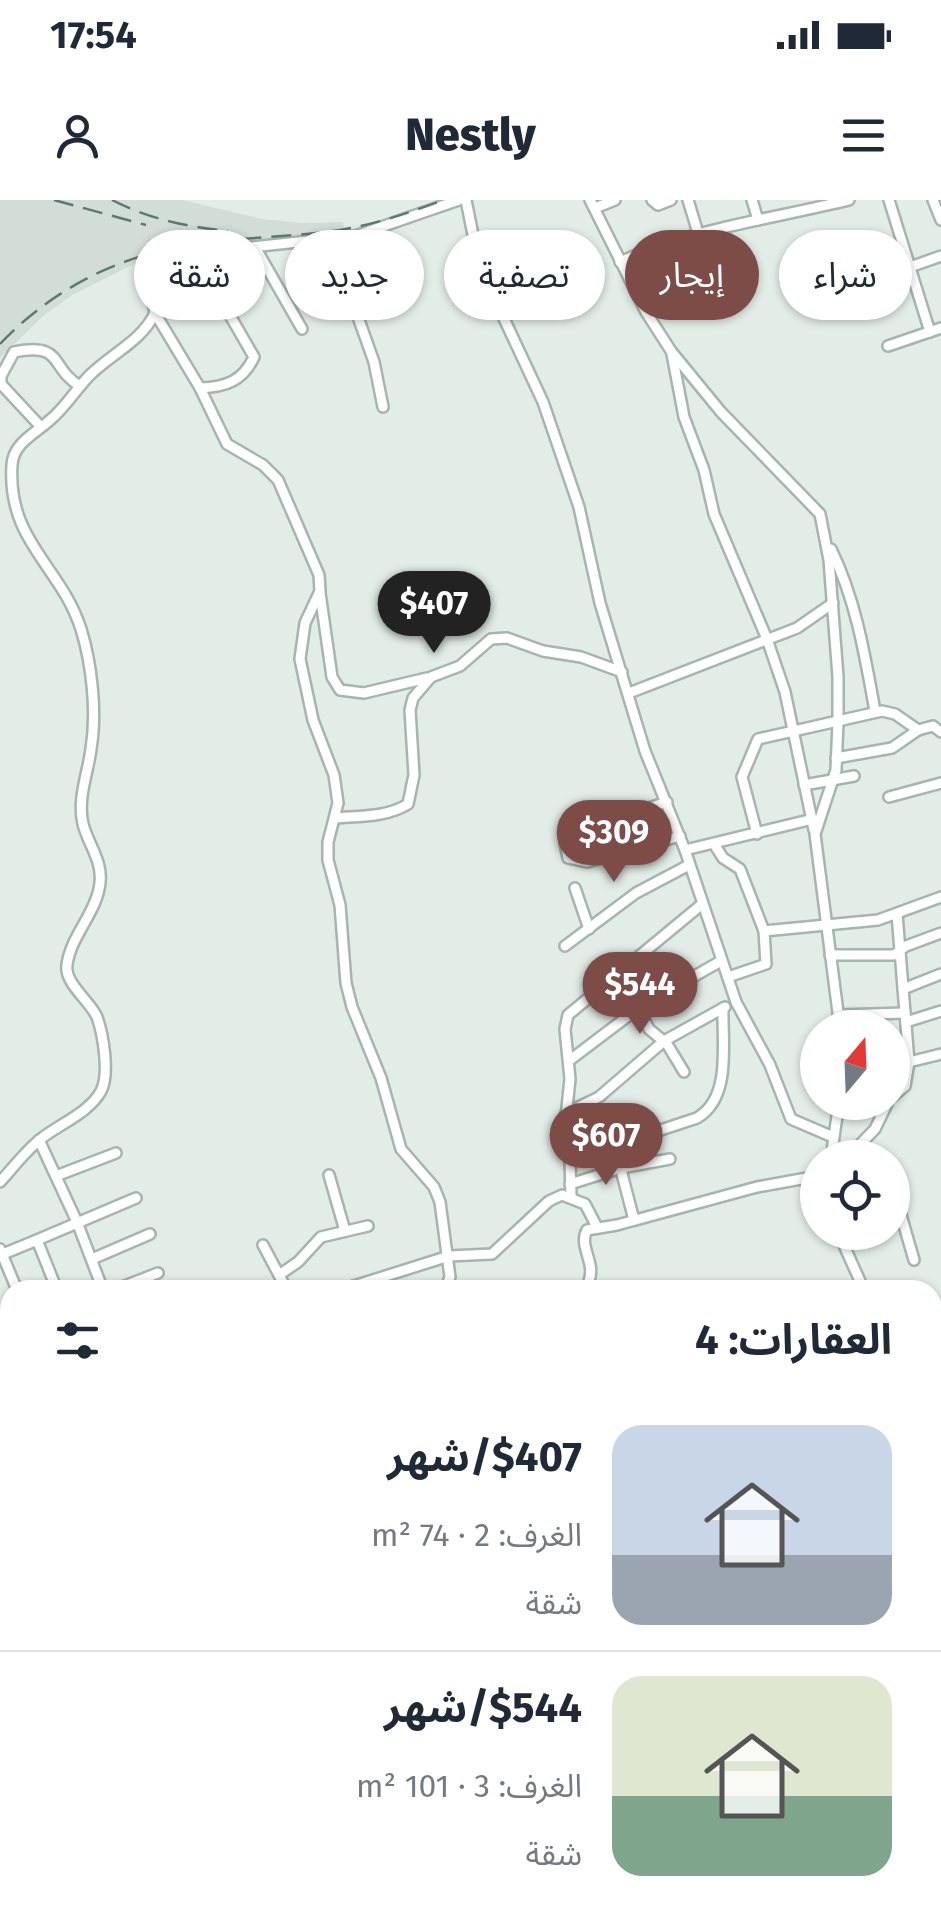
<!DOCTYPE html>
<html lang="ar">
<meta charset="utf-8">
<style>
:root{--surface:#fff;--page:#f2f2f3;--text:#1f2937;--muted:#747a83;--line:#e0e1e3;--accent:#7e4c47}
body{margin:0;font-family:"Fira Sans","Noto Sans Arabic",sans-serif;background:var(--page);color:var(--text);direction:rtl;height:100vh;display:flex;flex-direction:column;font-size:38px;white-space:nowrap}
*{box-sizing:border-box;margin:0}
p{font-size:32px;color:var(--muted)}
.icon{flex:none;width:55px;height:55px;fill:none;stroke:currentColor;stroke-width:2;stroke-linecap:round;stroke-linejoin:round}
.map{position:relative;flex:1;overflow:hidden;direction:ltr}
.details{position:absolute;left:0px;top:1080px;width:942px;height:642px;display:flex;flex-direction:column;background:var(--surface);border-radius:30px 30px 0 0;box-shadow:0 2px 8px #0004;direction:rtl}
.details>*{flex:none}
.hud{position:absolute;left:30px;top:30px;width:882px;height:90px;direction:rtl;display:flex;gap:20px}
.needle{width:65px;rotate:19deg}
.controls{position:absolute;left:800px;top:810px;display:grid;gap:20px}
.controls a{display:grid;place-items:center;width:110px;height:110px;border-radius:50%;background:var(--surface);box-shadow:0 2px 8px #0004;font-size:50px}
.price{position:absolute;translate:-50% -85px;padding:0 22px;border-radius:35px;background:var(--accent);color:#fff;font-size:32px;line-height:65px;filter:drop-shadow(0 2px 5px #0008)}
.price::after{content:'';position:absolute;left:50%;top:60px;width:30px;height:22px;margin-left:-15px;background:inherit;clip-path:polygon(0 0,100% 0,50% 100%)}
.price.on{background:#222;color:#fff}
ul{padding:0;list-style:none}
li{display:flex;align-items:center;gap:30px;height:250px;padding:0 50px}
li+li{border-top:2px solid var(--line)}
li span{display:grid;place-items:center;flex:none;width:280px;height:200px;border-radius:30px;color:#555}
li>.icon{margin-inline-start:auto}
span .icon{width:120px;height:120px;fill:#fffc;stroke-width:1}
li b{font-size:42px}
h2{display:flex;justify-content:space-between;align-items:center;height:120px;padding:0 50px;font-size:42px}
.chip{padding:0 35px;border-radius:45px;background:var(--surface);box-shadow:0 2px 8px #0004;font-size:35px;line-height:90px}
.chip.on{background:var(--accent);color:#fff}
.status{display:flex;justify-content:space-between;align-items:center;height:70px;padding:0 50px;background:var(--surface);direction:ltr}
.status svg{height:28px;fill:currentColor}
header{display:flex;justify-content:space-between;align-items:center;height:130px;padding:0 50px;background:var(--surface);font-size:45px;font-weight:800}
.map>svg:first-child{display:block}
.built{fill:#d1ddd6}
.green{fill:#bbdec2}
.lines{fill:none;stroke-linecap:round;stroke-linejoin:round}
.minor-casing{stroke:#a5b5af;stroke-width:14}
.minor{stroke:#fff;stroke-width:9}
.rail{stroke:#5d7a70;stroke-width:2.5;stroke-dasharray:20 10;stroke-linecap:butt}
</style>
<div class="status"><b>17:54</b><svg viewBox="0 0 49 12"><path d="M0 12V9h3v3zM5 12V6h3v6zM10 12V3h3v9zM15 12V0h3v12zM26 1h20v11H26zM47 4h2v5h-2z"/></svg></div>
<header><svg class="icon" aria-label="menu" viewBox="0 0 24 24"><path d="M4 6h16M4 12h16M4 18h16"/></svg>Nestly<svg class="icon" aria-label="person" viewBox="0 0 24 24"><circle cx="12" cy="8" r="4"/><path d="M4 21q1-7 8-7t8 7"/></svg></header>
<div class="map">
<svg width="941" height="1721" viewBox="0 0 941 1721">
<rect width="100%" height="100%" fill="#e3ede8"/>
<path class="built" d="M0,0H182L262,19L301,23L343,22L344,34L197,49L134,64L74,94L43,116L0,158Z"/>
<path class="green" d="M933,1645L941,1655V1721H634L626,1713L932,1712Z"/>
<g class="lines">
<g class="minor-casing">
<g id="minor">
<path d="M466,0L479,65L543,202L579,307L600,403L645,551L685,650L736,802L770,865L791,919L833,937"/>
<path d="M590,0L646,112L671,151L721,212L820,314L829,360L838,477V522L836,570L815,634L840,828"/>
<path d="M652,0L658,5L671,0"/>
<path d="M688,0L698,33"/>
<path d="M752,0L758,20"/>
<path d="M889,0L930,132"/>
<path d="M933,0L941,20"/>
<path d="M595,8L615,0"/>
<path d="M379,28L391,82L358,117L374,162L383,207"/>
<path d="M255,47L302,129"/>
<path d="M194,53L254,157C243,181 226,187 200,188"/>
<path d="M620,62C693,28 772,19 849,0"/>
<path d="M910,67L941,56"/>
<path d="M888,146L941,128"/>
<path d="M672,154L684,217L704,270L714,314L767,439L785,492L814,630"/>
<path d="M41,227L1,184V176L14,152C65,142 49,168 80,186"/>
<path d="M831,349C856,400 865,456 875,511"/>
<path d="M320,393L332,477L340,490L364,493L427,478"/>
<path d="M629,493L797,428L833,403"/>
<path d="M836,558L892,548L918,530"/>
<path d="M804,585L854,576"/>
<path d="M889,597L941,583"/>
<path d="M667,602L571,634L565,643L568,658L587,662L680,636"/>
<path d="M336,618C360,616 388,617 408,604L414,575L410,510L413,498L431,477L460,466L491,439L507,438L543,451L581,457L622,472"/>
<path d="M757,634L742,577L758,539L882,511L895,514L918,530L933,526L941,532"/>
<path d="M714,644L723,658L740,669L764,731"/>
<path d="M685,650L813,619"/>
<path d="M575,688L589,729"/>
<path d="M565,746L636,693L689,665"/>
<path d="M830,755H894L906,746L941,733"/>
<path d="M620,772L649,829L667,844L684,872"/>
<path d="M728,777L766,764L764,731L878,720L941,697"/>
<path d="M903,789L941,774"/>
<path d="M838,815L905,813"/>
<path d="M906,822L941,811"/>
<path d="M570,860L640,807L721,761"/>
<path d="M909,862L941,854"/>
<path d="M892,897L905,886L909,862L897,714"/>
<path d="M566,913L599,897L664,841L725,807"/>
<path d="M39,940L77,1022L103,1090"/>
<path d="M615,947L634,1020"/>
<path d="M831,958L839,902"/>
<path d="M847,958L875,929L888,902"/>
<path d="M570,960L697,918C732,898 722,843 723,808"/>
<path d="M329,975L345,1031"/>
<path d="M56,976L116,953"/>
<path d="M0,982C13,968 26,950 42,938C60,924 90,912 101,891C110,874 103,834 97,817C90,801 64,783 67,765C70,738 94,715 99,689C105,663 89,647 83,624C77,599 88,573 91,549C97,512 92,465 81,429C60,365 7,341 12,265C13,243 36,233 50,220C65,208 76,189 90,175C112,153 141,142 155,113"/>
<path d="M570,984L621,968L670,959"/>
<path d="M571,996L570,960L564,936L570,879L565,829L568,815L701,705"/>
<path d="M892,1000L899,1008L914,1060"/>
<path d="M838,1032L864,1090"/>
<path d="M263,1045L287,1090"/>
<path d="M0,1049L17,1090"/>
<path d="M3,1054L37,1040"/>
<path d="M92,1059L150,1034"/>
<path d="M279,1075L298,1062L321,1037L368,1026"/>
<path d="M589,1081C596,1062 578,1046 587,1030L617,1025L757,987L818,976"/>
<path d="M57,1090L37,1040L136,998"/>
<path d="M114,1090L158,1073"/>
<path d="M341,1090L449,1056L492,1054L549,1001L562,995L585,1004L597,1027"/>
<path d="M445,1090L450,1077L440,1002L434,987L401,949L381,878L352,807L346,783L340,705L328,660V642L338,603L334,575L313,520L300,459L305,423L320,391L319,375L278,280L263,265L227,244L200,188L155,113C147,81 166,63 194,53L355,36L459,0"/>
<path d="M0,1142L10,1138"/>
<path d="M0,1155L10,1184"/>
<path d="M932,1170L941,1159"/>
<path d="M932,1223L941,1235"/>
<path d="M0,1234L10,1230"/>
<path d="M0,1276L10,1272"/>
<path d="M0,1319L10,1315"/>
<path d="M932,1321L941,1315"/>
<path d="M0,1366L10,1386"/>
<path d="M932,1376L941,1370"/>
<path d="M0,1489L10,1503"/>
<path d="M932,1509L941,1519"/>
<path d="M932,1576L941,1587"/>
<path d="M932,1639L941,1649"/>
<path d="M391,1712L409,1721"/>
<path d="M459,1712L469,1721"/>
<path d="M597,1712L604,1721"/>
<path d="M35,1721L39,1712"/>
<path d="M69,1721L71,1712"/>
<path d="M121,1721L146,1712"/>
<path d="M179,1721L190,1712"/>
<path d="M503,1721L509,1712"/>
<path d="M546,1721L556,1712"/>
</g>
</g>
<use href="#minor" class="minor"/>
<g class="rail">
<path d="M54,0L146,25"/>
<path d="M112,0C149,19 187,27 228,31"/>
<path d="M0,144C54,87 124,53 202,43C248,37 294,37 340,30C376,24 409,13 443,0"/>
</g>
</g>
</svg>
<div class="controls">
<a><svg class="needle" viewBox="-14 -14 28 28"><path d="M0-13l5 13h-10z" fill="#e53935"/><path d="M0 13l5-13h-10z" fill="#747a83"/></svg></a>
<a><svg class="icon" aria-label="locate" viewBox="0 0 24 24"><circle cx="12" cy="12" r="6"/><path d="M12 2v4M12 18v4M2 12h4M18 12h4"/></svg></a>
</div>
<b class="price on" style="left:434px;top:456px">$407</b>
<b class="price" style="left:614px;top:685px">$309</b>
<b class="price" style="left:640px;top:837px">$544</b>
<b class="price" style="left:606px;top:988px">$607</b>
<div class="hud">
<a class="chip">شراء</a>
<a class="chip on">إيجار</a>
<a class="chip">تصفية</a>
<a class="chip">جديد</a>
<a class="chip">شقة</a>
</div>
<section class="details">
<h2>العقارات: 4<svg class="icon" aria-label="filters" viewBox="0 0 24 24"><path d="M4 7h16M4 17h16"/><circle cx="9" cy="7" r="2"/><circle cx="15" cy="17" r="2"/></svg></h2>
<ul>
<li><span style="background:linear-gradient(#c9d6e8 65%,#9aa5b1 0)"><svg class="icon" aria-label="home" viewBox="0 0 24 24"><path d="M3 11l9-7 9 7M6 9v11h12V9"/></svg></span><div><b>$407/شهر</b><p>الغرف: 2 · 74 m²</p><p>شقة</p></div></li>
<li><span style="background:linear-gradient(#dfe7d0 60%,#7fa58c 0)"><svg class="icon" aria-label="home" viewBox="0 0 24 24"><path d="M3 11l9-7 9 7M6 9v11h12V9"/></svg></span><div><b>$544/شهر</b><p>الغرف: 3 · 101 m²</p><p>شقة</p></div></li>
</ul>
</section>
</div>
